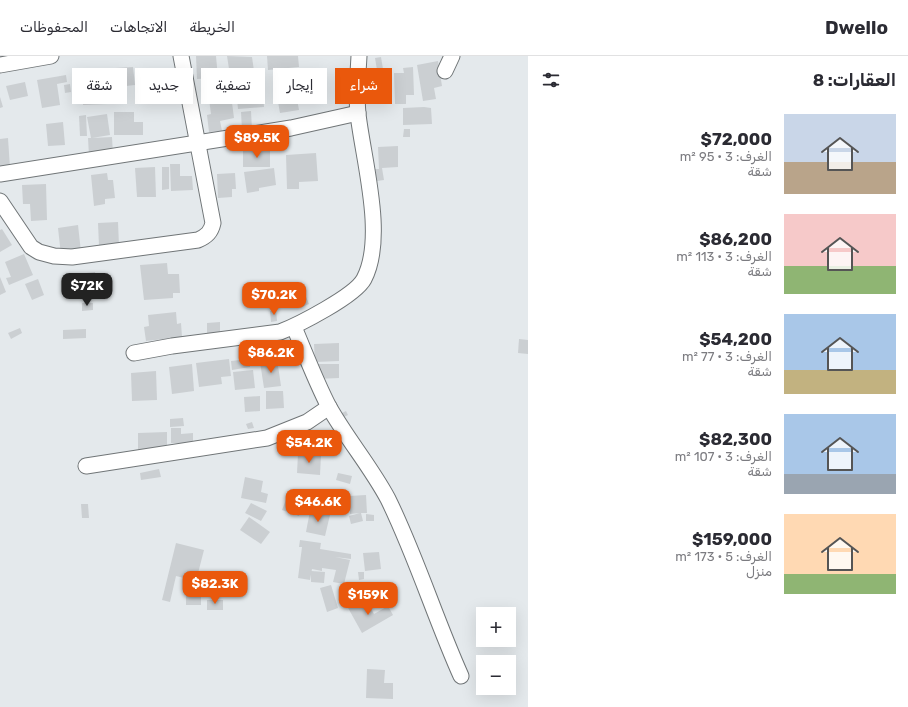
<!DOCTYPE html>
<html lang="ar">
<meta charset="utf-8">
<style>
:root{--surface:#fff;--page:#f2f2f3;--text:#2b2b33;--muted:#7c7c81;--line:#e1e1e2;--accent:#ea580c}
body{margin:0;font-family:Rubik,Vazirmatn,sans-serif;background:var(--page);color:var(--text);direction:rtl;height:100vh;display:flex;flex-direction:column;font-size:15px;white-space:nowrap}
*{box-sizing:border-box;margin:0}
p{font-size:13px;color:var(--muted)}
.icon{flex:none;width:22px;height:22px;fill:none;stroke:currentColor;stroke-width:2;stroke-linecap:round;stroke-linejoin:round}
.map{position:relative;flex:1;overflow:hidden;direction:ltr}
.details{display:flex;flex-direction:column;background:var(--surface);width:380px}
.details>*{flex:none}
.guide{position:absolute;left:12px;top:12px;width:380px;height:36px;direction:rtl;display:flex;gap:8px}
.fabs{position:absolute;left:476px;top:551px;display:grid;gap:8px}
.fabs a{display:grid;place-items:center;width:40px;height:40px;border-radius:0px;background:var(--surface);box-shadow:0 4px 16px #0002;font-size:20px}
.price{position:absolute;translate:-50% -34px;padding:0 9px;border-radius:8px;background:var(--accent);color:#fff;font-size:13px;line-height:26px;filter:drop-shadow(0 1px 2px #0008)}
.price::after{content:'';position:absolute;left:50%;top:24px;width:12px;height:9px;margin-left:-6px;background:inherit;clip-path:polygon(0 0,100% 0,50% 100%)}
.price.current{background:#222;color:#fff}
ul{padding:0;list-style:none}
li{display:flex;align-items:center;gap:12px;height:100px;padding:0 12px}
li span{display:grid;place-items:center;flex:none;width:112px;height:80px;border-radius:0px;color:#555}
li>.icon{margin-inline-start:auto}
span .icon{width:48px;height:48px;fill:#fffc;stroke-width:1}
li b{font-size:17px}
h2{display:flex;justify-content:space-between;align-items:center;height:48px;padding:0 12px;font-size:17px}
.pill{padding:0 14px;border-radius:0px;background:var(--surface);box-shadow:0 4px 16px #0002;font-size:14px;line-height:36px}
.pill.current{background:var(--accent);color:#fff}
header{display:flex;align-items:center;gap:24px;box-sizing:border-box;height:56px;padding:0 20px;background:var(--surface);border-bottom:1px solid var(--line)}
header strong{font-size:19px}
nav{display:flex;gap:22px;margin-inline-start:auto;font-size:14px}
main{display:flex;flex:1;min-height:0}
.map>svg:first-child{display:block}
.building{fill:#cbcfd2}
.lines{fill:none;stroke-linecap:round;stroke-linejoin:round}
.minor-casing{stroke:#707577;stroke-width:17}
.minor{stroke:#fff;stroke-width:15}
</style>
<header>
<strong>Dwello</strong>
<nav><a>الخريطة</a><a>الاتجاهات</a><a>المحفوظات</a></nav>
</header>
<main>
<section class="details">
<h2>العقارات: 8<svg class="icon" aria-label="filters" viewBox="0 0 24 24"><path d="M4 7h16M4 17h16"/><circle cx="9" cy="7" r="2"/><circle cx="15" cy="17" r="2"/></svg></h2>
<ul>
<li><span style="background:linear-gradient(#c9d6e8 60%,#b9a48a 0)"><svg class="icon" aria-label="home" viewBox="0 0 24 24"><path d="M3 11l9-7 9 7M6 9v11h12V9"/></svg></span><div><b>$72,000</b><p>الغرف: 3 · 95 m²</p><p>شقة</p></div></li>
<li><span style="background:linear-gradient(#f6c9c9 65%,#8fb573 0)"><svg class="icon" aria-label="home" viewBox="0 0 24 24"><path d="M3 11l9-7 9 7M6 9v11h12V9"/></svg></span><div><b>$86,200</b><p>الغرف: 3 · 113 m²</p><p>شقة</p></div></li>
<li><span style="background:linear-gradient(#a9c7e8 70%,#c2b280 0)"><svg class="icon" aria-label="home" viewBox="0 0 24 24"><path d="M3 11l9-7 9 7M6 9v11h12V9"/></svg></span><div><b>$54,200</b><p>الغرف: 3 · 77 m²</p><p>شقة</p></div></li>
<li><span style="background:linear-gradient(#a9c7e8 75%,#9aa5b1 0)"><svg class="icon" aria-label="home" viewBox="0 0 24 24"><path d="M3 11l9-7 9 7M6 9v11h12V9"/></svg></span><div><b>$82,300</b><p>الغرف: 3 · 107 m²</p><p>شقة</p></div></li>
<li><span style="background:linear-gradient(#ffd9b3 75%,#8fb573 0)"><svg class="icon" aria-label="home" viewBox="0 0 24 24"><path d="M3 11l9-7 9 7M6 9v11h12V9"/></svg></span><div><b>$159,000</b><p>الغرف: 5 · 173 m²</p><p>منزل</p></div></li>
</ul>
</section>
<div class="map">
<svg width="528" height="651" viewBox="0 0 528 651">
<rect width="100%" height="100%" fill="#e4e9ec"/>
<g class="building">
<path d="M196,0H216L218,22L197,23Z"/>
<path d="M227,0L252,1L254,15L230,19Z"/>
<path d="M267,0H298L299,11L268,14Z"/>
<path d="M381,1L384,19L378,20L375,2Z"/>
<path d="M438,5L442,30L434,32L436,43L423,45L417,9Z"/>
<path d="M133,11L135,29L117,31L115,12Z"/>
<path d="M413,11L414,39H406V48H395L394,17H404L403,12Z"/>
<path d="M108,14L109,35H107L108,48L83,49L82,16Z"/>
<path d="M66,19L67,26L57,28L60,49L42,52L37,24Z"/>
<path d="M211,25H219V30L212,31Z"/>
<path d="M25,26L28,40L10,44L6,30Z"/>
<path d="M70,28L71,36L65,37L64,29Z"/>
<path d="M263,32L264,51L238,53L236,33Z"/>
<path d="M295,32L299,54L280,57L276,35Z"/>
<path d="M231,39L234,62L220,65L222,75L209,76L207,59L211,58L209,43Z"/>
<path d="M0,41L3,51L0,52Z"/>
<path d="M424,51L431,52L432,68L403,69V52Z"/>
<path d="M251,55L252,74H242L241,56Z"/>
<path d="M114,56H134V66H143V79H114Z"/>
<path d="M107,58L110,79L92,82L112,81L113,99L89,100L88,82H91L87,61Z"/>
<path d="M86,59L87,80H80L79,60Z"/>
<path d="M63,66L65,89L48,90L46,68Z"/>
<path d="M404,73H410V81H403Z"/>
<path d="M8,82L10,112L0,113V83Z"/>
<path d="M398,90V111L382,112L384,124L377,125L375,113H379L378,91Z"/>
<path d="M270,94V111H243V95Z"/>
<path d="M316,97L318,125L299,126V133H287L286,99Z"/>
<path d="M170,108H180V120H192L193,134L171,135Z"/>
<path d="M155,111L156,141H137L135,112Z"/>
<path d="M162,111H169V133L162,134Z"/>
<path d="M274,112L276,129L259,132V135L247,137L244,116Z"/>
<path d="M107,117L108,124H113L115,142L105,143V148L94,150L91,119Z"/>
<path d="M235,117L236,133H232V141L218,142L217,118Z"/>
<path d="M46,128L47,164L31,165L30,148H23L22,129Z"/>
<path d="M118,166L119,190H99L98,167Z"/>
<path d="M78,169L81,196L61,199L58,172Z"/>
<path d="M2,173L12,189L0,196V174Z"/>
<path d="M24,198L33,219L9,229L6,222L11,221L5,206Z"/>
<path d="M167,207L168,218H179L180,237H173V242L144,244L140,209Z"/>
<path d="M95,216L98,239L72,243L69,219Z"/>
<path d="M0,221L6,236L0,239Z"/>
<path d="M38,223L44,239L32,244L25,228Z"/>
<path d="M304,236L309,248L302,251L296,239Z"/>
<path d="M82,247H93V254L82,255Z"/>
<path d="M276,254L277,265L271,266L270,255Z"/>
<path d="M176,256L177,268L181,267L182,281L146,285L144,271L149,270L148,259Z"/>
<path d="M220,266V278L207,279V267Z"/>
<path d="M20,272L22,277L11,283L8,277Z"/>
<path d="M86,273V282L63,283V274Z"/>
<path d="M519,283L528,284V298L518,297Z"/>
<path d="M339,287V305L315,306L314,288Z"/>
<path d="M229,303L231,320L221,321L222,328L199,331L196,307Z"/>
<path d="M249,303L250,311L232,314L231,305Z"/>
<path d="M277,303L281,330L264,332L260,306Z"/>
<path d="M192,308L194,335L172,338L169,311Z"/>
<path d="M315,308H339V322L316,323Z"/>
<path d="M253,314L255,332L235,334L233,316Z"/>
<path d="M156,315L157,344L132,345L131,317Z"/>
<path d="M266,335H283L284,352L266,353Z"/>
<path d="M260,340V355L245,356L244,341Z"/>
<path d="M346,355L348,359L340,363L338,359Z"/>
<path d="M183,362L184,370L170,371V363Z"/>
<path d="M252,366L254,372L248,373L246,368Z"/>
<path d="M171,372H181V378L193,377V391L183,392V387H171Z"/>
<path d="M167,376V396L138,397V377Z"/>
<path d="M298,398L321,399L320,419L297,417Z"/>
<path d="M159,413L161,421L141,424L140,417Z"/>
<path d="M338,417L352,420L350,428L336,424Z"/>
<path d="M245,421L263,425L261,436L268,438L266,447L241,442Z"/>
<path d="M289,436L306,442L299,460L282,454Z"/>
<path d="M366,439L367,457H361L363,465L351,468L349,460L360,457L350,458L349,440Z"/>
<path d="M251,447L267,455L261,465L245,457Z"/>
<path d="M81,448H88L89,462H82Z"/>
<path d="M310,455L330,459L325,480L306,476Z"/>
<path d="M366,458L374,459V465H366Z"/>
<path d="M249,461L270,476L261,488L240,474Z"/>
<path d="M300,484L321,487L320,493L351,498V503L335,501L350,504L344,528L333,526L336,514L322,512V515L312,513L310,524L298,522L302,491H299Z"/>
<path d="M176,487L204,494L196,525L176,520L170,546L162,544Z"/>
<path d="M379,496L381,513L365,515L363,497Z"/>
<path d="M311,515L325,516L324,527L311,526Z"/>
<path d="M358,516H364V523L359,524Z"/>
<path d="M331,529L338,552L327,556L320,532Z"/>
<path d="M186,539L201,540V549H186Z"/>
<rect x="207" y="544" width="16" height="10"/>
<path d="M357,544L361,551L368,547L374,558L388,550L393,559L362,577L347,550Z"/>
<path d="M367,613L385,614L384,627H393V643L366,642Z"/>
</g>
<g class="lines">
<g class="minor-casing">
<g id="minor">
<path d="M0,9L51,0"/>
<path d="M445,15L452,0"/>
<path d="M0,118L291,72L358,57"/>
<path d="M0,145L31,191L39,196L54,200L72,201L198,184C207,180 211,176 213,167L181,0"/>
<path d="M294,271C305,297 316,326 329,351C347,383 371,411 388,443C416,500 435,562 461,620"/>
<path d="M134,297L172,290L280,276C298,269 355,240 364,223C386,181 363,103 358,58C356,39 358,19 359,0"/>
<path d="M86,410L267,382L307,366L329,351"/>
</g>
</g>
<use href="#minor" class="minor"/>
</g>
</svg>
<div class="fabs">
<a>+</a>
<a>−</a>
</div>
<b class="price" style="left:257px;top:103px">$89.5K</b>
<b class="price current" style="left:87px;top:251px">$72K</b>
<b class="price" style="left:274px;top:260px">$70.2K</b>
<b class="price" style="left:271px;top:318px">$86.2K</b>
<b class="price" style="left:309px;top:408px">$54.2K</b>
<b class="price" style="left:318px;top:467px">$46.6K</b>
<b class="price" style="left:215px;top:549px">$82.3K</b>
<b class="price" style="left:368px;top:560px">$159K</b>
<div class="guide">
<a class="pill current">شراء</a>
<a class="pill">إيجار</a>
<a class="pill">تصفية</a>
<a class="pill">جديد</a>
<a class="pill">شقة</a>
</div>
</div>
</main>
